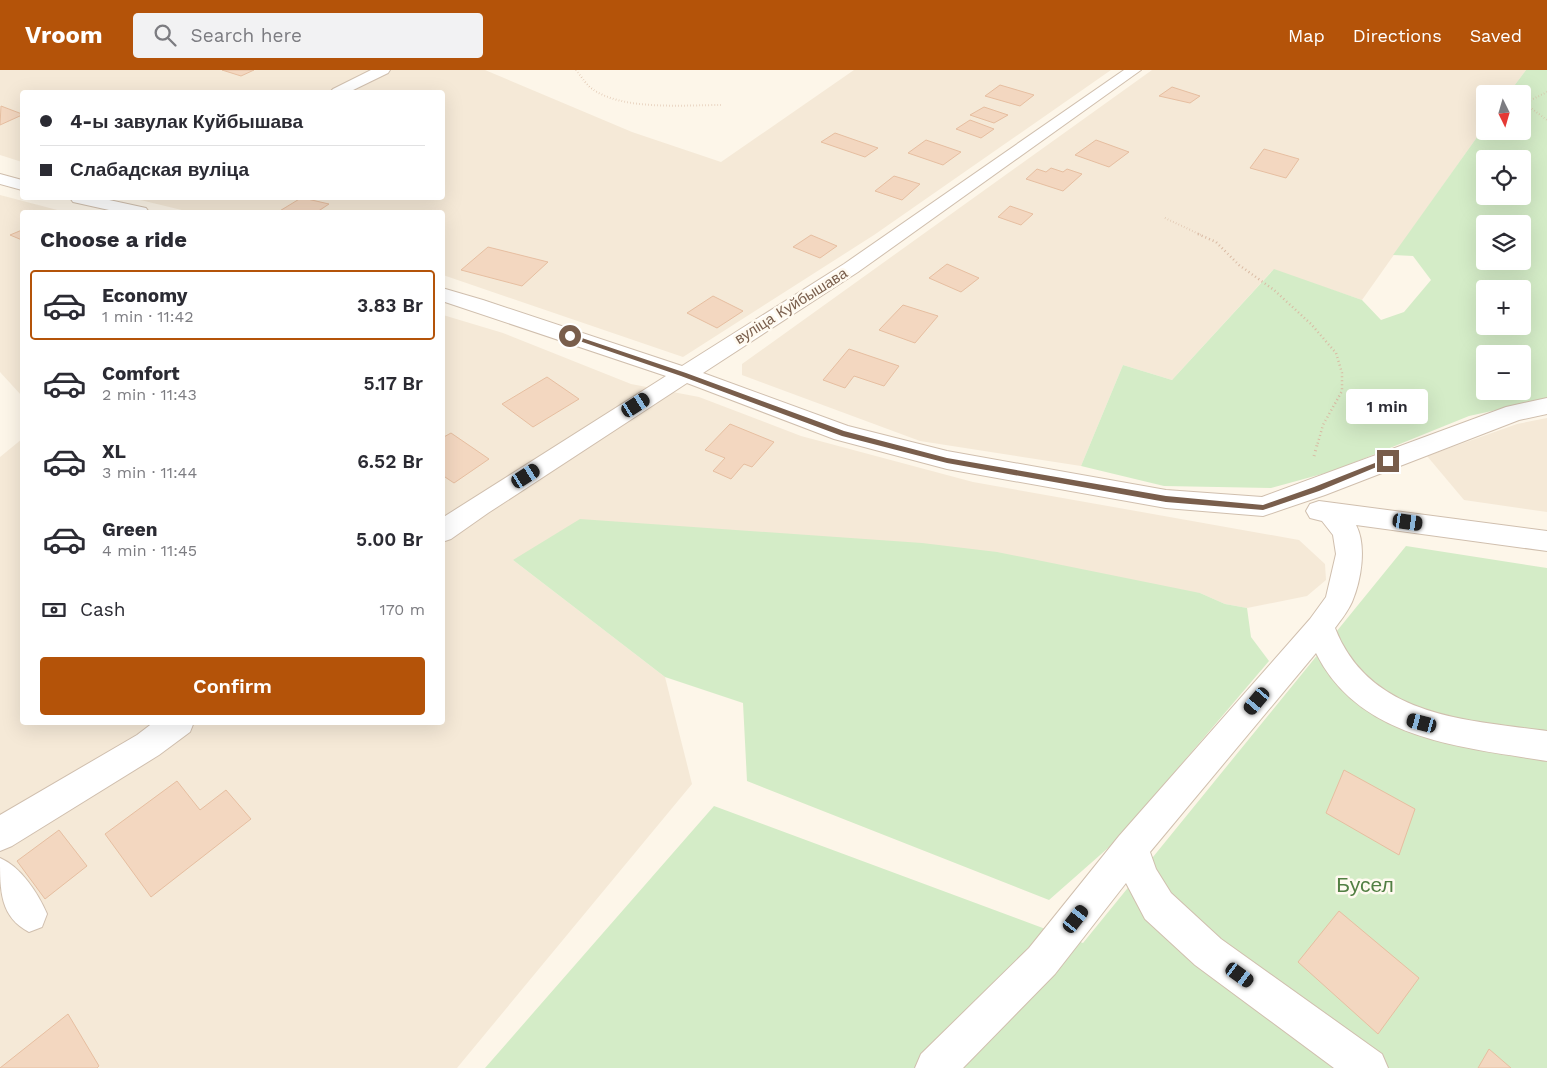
<!DOCTYPE html>
<html lang="en">
<head>
<meta charset="utf-8">
<style>
	:root { --surface:#fff; --page:#f2f2f3; --text:#2b2b33; --muted:#7c7c81; --line:#e1e1e2; --accent:#b45309 }
	body { margin:0; font-family:"Work Sans",sans-serif; background:var(--page); color:var(--text); height:100vh; display:flex; flex-direction:column; font-size:19px; white-space:nowrap }
	* { box-sizing:border-box; margin:0 }
	p { font-size:16px; color:var(--muted) }
	.icon { flex:none; width:28px; height:28px; fill:none; stroke:currentColor; stroke-width:2; stroke-linecap:round; stroke-linejoin:round }
	.map { position:relative; flex:1; overflow:hidden }
	.drawer { position:absolute; left:20px; top:140px; width:425px; height:515px; display:flex; flex-direction:column; background:var(--surface); border-radius:5px; box-shadow:0 5px 20px #0002 }
	.drawer>* { flex:none }
	.banner { position:absolute; left:20px; top:20px; width:425px; height:110px; border-radius:5px; box-shadow:0 5px 20px #0002; display:grid; align-content:center; height:110px; padding:0 20px; background:var(--surface) }
	.needle { width:32px; rotate:175deg }
	.fabs { position:absolute; left:1476px; top:15px; display:grid; gap:10px }
	.fabs a { display:grid; place-items:center; width:55px; height:55px; border-radius:5px; background:var(--surface); box-shadow:0 5px 20px #0002; font-size:25px }
	.end { position:absolute; width:22px; height:22px; margin:-11px; border:6px solid #795e4c; background:#fff; box-shadow:0 0 0 2px #fff }
	.from { border-radius:50% }
	.bubble { position:absolute; height:35px; border-radius:5px; background:var(--surface); box-shadow:0 5px 20px #0002; font-size:16px; font-weight:600; line-height:35px; text-align:center }
	.car { position:absolute; width:15px; height:30px; margin:-15px -8px; border-radius:6px; box-shadow:0 0 4px 1px #0007; background:linear-gradient(#222 24%,#8ab4d8 0 40%,#222 0 76%,#8ab4d8 0 86%,#222 0) }
	.banner b { display:flex; align-items:center; gap:18px; height:48px; font-size:19px }
	.banner b+b { border-top:1px solid var(--line) }
	.banner i { width:12px; height:12px; background:var(--text) }
	ul { padding:0; list-style:none }
	li { display:flex; align-items:center; gap:15px; height:70px; margin:0 10px 8px; padding:0 10px; border:2px solid transparent; border-radius:5px }
	li div { flex:1 }
	li b { display:block; font-size:19px }
	li em { font-style:normal; font-weight:600 }
	li.selected { border-color:var(--accent) }
	li>.icon { width:45px; height:45px; stroke-width:1.5 }
	h2 { padding:0 20px; font-size:22px; line-height:60px }
	.pay { display:flex; align-items:center; gap:12px; height:55px; padding:0 20px; font-size:19px }
	.pay p { margin-inline-start:auto }
	.primary-button { display:flex; gap:10px; margin-top:auto; padding:10px 20px }
	.primary-button a { flex:1; height:58px; border-radius:5px; background:var(--accent); color:#fff; font-size:20px; font-weight:600; line-height:58px; text-align:center }
	header { display:flex; align-items:center; gap:30px; box-sizing:border-box; height:70px; padding:0 25px; background:var(--accent); color:#fff }
	header strong { font-size:24px }
	nav { display:flex; gap:28px; margin-inline-start:auto; font-size:18px }
	.search { width:350px; height:45px; background:var(--page); display:flex; align-items:center; gap:12px; box-sizing:border-box; padding:0 18px; border-radius:5px; color:var(--muted); font-size:19px }
	.map>svg:first-child { display:block }
</style>
</head>
<body>
<header>
<strong>Vroom</strong>
<div class="search"><svg class="icon" aria-label="search" viewBox="0 0 24 24"><circle cx="10" cy="10" r="6"/><path d="M15 15l6 6"/></svg>Search here</div>
<nav><a>Map</a><a>Directions</a><a>Saved</a></nav>
</header>
<div class="map">
<svg width="1547" height="998" viewBox="0 0 1547 998">
	<rect width="100%" height="100%" fill="#fdf6e9"/>
	<g fill="#f5e9d7">
		<path d="M0,0H485L632,62L721,92L854,0H1111L874,165L683,287L443,205L442,142H190L132,128H442V22H22V92L0,85Z"/>
		<path d="M1152,0H1526L1508,24H1485V56L1362,230L1273,200L1172,310L1123,295L1081,396L920,371L742,305V294Z"/>
		<path d="M0,125L65,142H22V326L0,302Z"/>
		<path d="M443,245L503,263L631,314L699,327L801,366L973,412L1299,470L1325,494L1326,510L1307,526L1247,538L1225,534L1200,523L513,490L665,607L692,714L457,998H0V387L22,369V652H442Z"/>
		<path d="M1547,348V442L1464,430L1427,386L1517,354Z"/>
	</g>
	<g fill="#d4ecc7" fill-rule="evenodd">
		<path d="M1526,0H1547V329L1469,346L1333,401L1271,418L1164,416L1081,396L1123,295L1172,310L1274,199L1362,230L1381,250L1404,242L1431,210L1413,186L1393,185L1485,56V61H1522V24H1508ZM1485,89H1522V126H1485ZM1485,154H1522V191H1485ZM1485,219H1522V256H1485ZM1485,284H1522V321H1485Z"/>
		<path d="M580,449L922,473L997,482L1200,523L1225,534L1247,538L1251,567L1269,591L1116,771L1049,830L747,711L743,633L665,607L513,490Z"/>
		<path d="M1406,476L1547,498V998H485L714,736L1083,873Z"/>
	</g>
	<g fill="#f3d7c0" stroke="#e6bea0">
		<path d="M222,0H254L241,6Z"/>
		<path d="M1000,15L1034,25L1020,36L985,26Z"/>
		<path d="M1172,17L1200,26L1190,33L1159,26Z"/>
		<path d="M1,36L22,44V45L0,55Z"/>
		<path d="M984,37L1008,45L994,53L970,45Z"/>
		<path d="M970,50L994,59L981,68L956,59Z"/>
		<path d="M835,63L878,78L865,87L821,72Z"/>
		<path d="M926,70L961,82L943,95L908,83Z"/>
		<path d="M1096,70L1129,82L1109,97L1075,85Z"/>
		<path d="M1264,79L1299,89L1286,108L1250,98Z"/>
		<path d="M1051,98L1063,102L1067,99L1082,104L1063,121L1026,109L1037,99L1046,102Z"/>
		<path d="M894,106L920,114L902,130L875,121Z"/>
		<path d="M301,128H303L329,134L317,142H278Z"/>
		<path d="M1010,136L1033,144L1021,155L998,147Z"/>
		<path d="M22,160V170L10,165Z"/>
		<path d="M811,165L837,176L820,188L793,177Z"/>
		<path d="M488,177L548,192L522,216L461,200Z"/>
		<path d="M947,194L979,208L961,222L929,208Z"/>
		<path d="M713,226L743,241L717,258L687,243Z"/>
		<path d="M903,235L938,246L915,273L879,260Z"/>
		<path d="M849,279L899,296L884,316L854,306L845,318L823,310Z"/>
		<path d="M547,307L579,329L533,357L502,334Z"/>
		<path d="M730,354L774,372L752,397L744,394L731,409L713,401L725,388L705,380Z"/>
		<path d="M451,363L489,389L454,413L442,405V368Z"/>
		<path d="M1344,700L1415,739L1399,785L1326,743Z"/>
		<path d="M177,711L200,740L226,720L251,749L151,827L105,764Z"/>
		<path d="M59,760L87,796L45,829L17,791Z"/>
		<path d="M1339,841L1419,908L1378,964L1298,892Z"/>
		<path d="M68,944L99,996L97,998H0Z"/>
		<path d="M1489,979L1511,998H1478Z"/>
	</g>
	<g fill="none" stroke-linecap="round" stroke-linejoin="round">
		<g stroke="#d0bfae" stroke-width="2">
			<g id="minor">
				<path d="M371,0H390L388,3L349,22H330L333,19Z"/>
				<path d="M1124,0H1141L858,202L703,303L848,356L947,381L1166,420L1262,427L1506,337L1547,328V344L1519,350L1325,425L1263,446L1166,438L947,399L834,369L687,313L488,443L451,469L442,472V448L666,306L442,231V218L483,230L682,296L844,194Z"/>
				<path d="M0,104L22,110V120L0,114Z"/>
				<path d="M70,128H100L146,138L149,142H118L73,132Z"/>
				<path d="M1319,431L1547,461V481L1356,455C1367,476 1361,511 1352,532C1348,541 1341,550 1335,558C1370,647 1466,650 1547,661V691C1462,677 1359,670 1316,583L1150,782L1156,799L1171,823L1221,869L1382,984L1388,998H1334L1195,895L1145,849L1126,813L1055,904L963,998H915L921,984L1029,878L1119,766L1310,549L1326,527L1336,484L1333,465L1322,451L1310,448L1306,441L1310,434Z"/>
				<path d="M154,652H194L190,662L159,685L12,776L0,781V745L137,665Z"/>
				<path d="M0,788C21,797 38,823 47,844L42,857L29,862C0,847 0,821 0,788Z"/>
			</g>
		</g>
		<g stroke="#d9baa3" stroke-width="2" stroke-dasharray="0.5 2.5" stroke-linecap="butt">
			<path d="M576,0C581,6 585,13 591,18C621,41 684,35 721,35"/>
			<path d="M1547,22L1529,31L1528,36L1547,50"/>
			<path d="M1165,148L1201,165"/>
		</g>
		<path stroke="#d9baa3" stroke-width="2.5" stroke-dasharray="1 3" stroke-linecap="butt" d="M1198,164L1216,172L1239,195L1274,220L1311,254L1336,283L1342,303V321L1323,355L1317,376"/>
		<path stroke="#d9baa3" stroke-width="3" stroke-dasharray="1 4" stroke-linecap="butt" d="M1314,386L1317,375"/>
		<use href="#minor" fill="#fff" fill-rule="evenodd"/>
	</g>
	<path fill="#795e4c" d="M570,264L686,303L844,361L947,388L1166,426L1263,435L1314,417L1385,389L1391,391L1319,421L1263,440L1166,432L947,393L842,366L681,306L568,267V264Z"/>
	<g text-anchor="middle" stroke-width="5" stroke-linejoin="round" paint-order="stroke">
		<g font-size="15" fill="#795e4c" stroke="#fffaf0">
			<text transform="translate(791 236) rotate(-32)" y="5">вуліца Куйбышава</text>
		</g>
		<g font-size="21" fill="#527f43" stroke="#fffaf0">
			<text x="1365" y="822">Бусел</text>
		</g>
	</g>
</svg>
<div class="fabs">
<a><svg class="needle" viewBox="-14 -14 28 28"><path d="M0-13l5 13h-10z" fill="#e53935"/><path d="M0 13l5-13h-10z" fill="#7c7c81"/></svg></a>
<a><svg class="icon" aria-label="locate" viewBox="0 0 24 24"><circle cx="12" cy="12" r="6"/><path d="M12 2v4M12 18v4M2 12h4M18 12h4"/></svg></a>
<a><svg class="icon" aria-label="layers" viewBox="0 0 24 24"><path d="M12 4l9 5-9 5-9-5zM3 14l9 5 9-5"/></svg></a>
<a>+</a>
<a>−</a>
</div>
<i class="end from" style="left:570px;top:266px"></i>
<i class="end" style="left:1388px;top:391px"></i>
<div class="bubble" style="left:1346px;top:319px;width:82px">1 min</div>
<i class="car" style="left:636px;top:335px;rotate:57deg"></i>
<i class="car" style="left:526px;top:406px;rotate:57deg"></i>
<i class="car" style="left:1408px;top:452px;rotate:98deg"></i>
<i class="car" style="left:1257px;top:631px;rotate:220deg"></i>
<i class="car" style="left:1422px;top:653px;rotate:285deg"></i>
<i class="car" style="left:1076px;top:849px;rotate:38deg"></i>
<i class="car" style="left:1240px;top:905px;rotate:126deg"></i>
<div class="banner">
<b><i class="from"></i>4-ы завулак Куйбышава</b>
<b><i></i>Слабадская вуліца</b>
</div>
<section class="drawer">
<h2>Choose a ride</h2>
<ul>
<li class="selected"><svg class="icon" aria-label="car" viewBox="0 0 24 24"><path d="M5 17H2v-5l4-1 3-4h7l3 4 3 1v5h-3M9 17h6M6 11h13"/><circle cx="7" cy="17" r="2"/><circle cx="17" cy="17" r="2"/></svg><div><b>Economy</b><p>1 min · 11:42</p></div><em>3.83 Br</em></li>
<li><svg class="icon" aria-label="car" viewBox="0 0 24 24"><path d="M5 17H2v-5l4-1 3-4h7l3 4 3 1v5h-3M9 17h6M6 11h13"/><circle cx="7" cy="17" r="2"/><circle cx="17" cy="17" r="2"/></svg><div><b>Comfort</b><p>2 min · 11:43</p></div><em>5.17 Br</em></li>
<li><svg class="icon" aria-label="car" viewBox="0 0 24 24"><path d="M5 17H2v-5l4-1 3-4h7l3 4 3 1v5h-3M9 17h6M6 11h13"/><circle cx="7" cy="17" r="2"/><circle cx="17" cy="17" r="2"/></svg><div><b>XL</b><p>3 min · 11:44</p></div><em>6.52 Br</em></li>
<li><svg class="icon" aria-label="car" viewBox="0 0 24 24"><path d="M5 17H2v-5l4-1 3-4h7l3 4 3 1v5h-3M9 17h6M6 11h13"/><circle cx="7" cy="17" r="2"/><circle cx="17" cy="17" r="2"/></svg><div><b>Green</b><p>4 min · 11:45</p></div><em>5.00 Br</em></li>
</ul>
<div class="pay"><svg class="icon" aria-label="cash" viewBox="0 0 24 24"><path d="M3 7h18v10H3z"/><circle cx="12" cy="12" r="2"/></svg>Cash<p>170 m</p></div>
<div class="primary-button"><a>Confirm</a></div>
</section>
</div>
</body>
</html>
